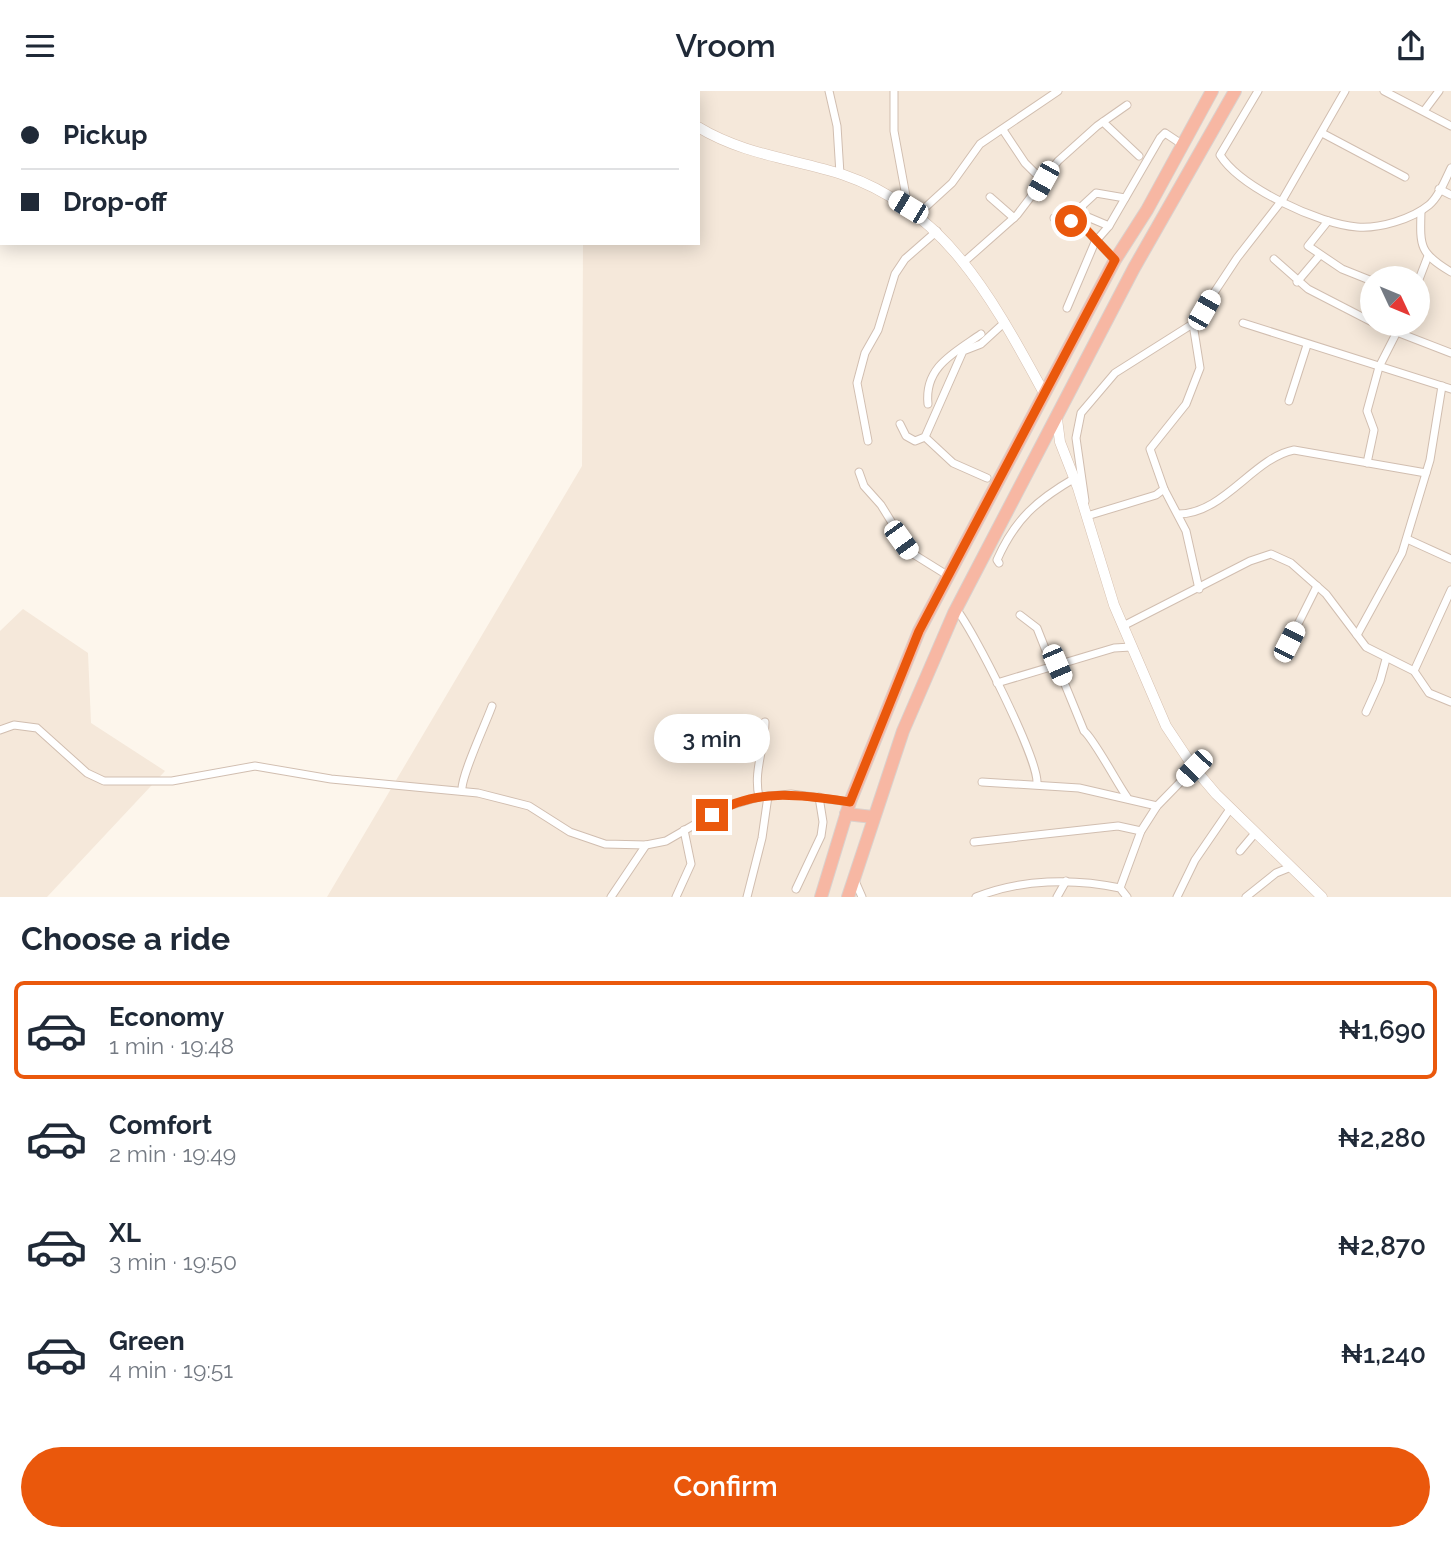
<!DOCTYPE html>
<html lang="en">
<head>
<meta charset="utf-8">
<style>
	:root { --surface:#fff; --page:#f2f2f3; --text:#1f2937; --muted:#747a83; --line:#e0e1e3; --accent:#ea580c }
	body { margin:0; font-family:Raleway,sans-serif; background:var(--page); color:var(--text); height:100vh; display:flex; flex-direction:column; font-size:26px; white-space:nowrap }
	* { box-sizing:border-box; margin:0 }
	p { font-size:23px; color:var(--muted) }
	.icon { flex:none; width:38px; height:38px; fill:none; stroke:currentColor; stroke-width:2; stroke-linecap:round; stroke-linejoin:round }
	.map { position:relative; height:806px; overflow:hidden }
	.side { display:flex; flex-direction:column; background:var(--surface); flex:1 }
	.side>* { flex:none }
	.guide { position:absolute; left:0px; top:0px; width:700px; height:154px; box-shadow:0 4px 18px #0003; display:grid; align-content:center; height:154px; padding:0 21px; background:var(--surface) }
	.needle { width:46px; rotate:134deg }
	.fabs { position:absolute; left:1360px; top:175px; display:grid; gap:14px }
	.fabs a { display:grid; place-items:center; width:70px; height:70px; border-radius:50%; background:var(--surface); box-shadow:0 4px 18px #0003; font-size:35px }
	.end { position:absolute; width:32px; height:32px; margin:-16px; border:9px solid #ea580c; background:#fff; box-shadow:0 0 0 4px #fff }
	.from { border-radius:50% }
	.bubble { position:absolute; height:49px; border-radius:24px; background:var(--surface); box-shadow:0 4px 18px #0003; font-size:23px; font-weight:600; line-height:49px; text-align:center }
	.car { position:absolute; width:21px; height:42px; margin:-21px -10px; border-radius:9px; box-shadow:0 0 5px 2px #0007; background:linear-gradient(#fff 24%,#345 0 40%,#fff 0 76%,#345 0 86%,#fff 0) }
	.guide b { display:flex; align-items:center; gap:24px; height:66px; font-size:26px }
	.guide b+b { border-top:2px solid var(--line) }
	.guide i { width:18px; height:18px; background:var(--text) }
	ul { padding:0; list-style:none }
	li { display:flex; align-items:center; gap:21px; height:98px; margin:0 14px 10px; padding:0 7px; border:4px solid transparent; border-radius:10px }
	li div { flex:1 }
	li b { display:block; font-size:26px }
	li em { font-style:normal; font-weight:600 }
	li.current { border-color:var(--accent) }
	li>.icon { width:63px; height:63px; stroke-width:1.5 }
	h2 { padding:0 21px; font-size:32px; line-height:84px }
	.action { display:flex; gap:14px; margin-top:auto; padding:14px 21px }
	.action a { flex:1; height:80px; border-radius:42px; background:var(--accent); color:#fff; font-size:28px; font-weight:600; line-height:80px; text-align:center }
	header { display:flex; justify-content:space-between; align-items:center; height:91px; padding:0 21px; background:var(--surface); font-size:32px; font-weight:600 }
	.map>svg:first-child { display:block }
</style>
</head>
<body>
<header><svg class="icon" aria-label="menu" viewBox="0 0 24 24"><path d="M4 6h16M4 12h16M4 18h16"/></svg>Vroom<svg class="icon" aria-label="share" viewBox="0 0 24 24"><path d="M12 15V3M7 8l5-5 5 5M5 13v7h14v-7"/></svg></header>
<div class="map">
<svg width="1451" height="806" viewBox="0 0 1451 806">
	<rect width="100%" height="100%" fill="#fdf6ec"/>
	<g fill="#f5e8da" fill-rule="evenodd">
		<path d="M584,0H1451V806H327L582,375L583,152H698V2ZM1372,187H1418V233H1372Z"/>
		<path d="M23,518L88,562L91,632L165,680L47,806H0V540Z"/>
	</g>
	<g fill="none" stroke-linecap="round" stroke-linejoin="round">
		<g stroke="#d1beb0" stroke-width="9">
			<g id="street">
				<path d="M829,0L837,35L840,83"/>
				<path d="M894,0V40L908,116"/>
				<path d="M1258,0L1220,64C1241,97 1319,133 1357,136C1379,138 1412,128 1429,114C1439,106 1445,89 1451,77"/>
				<path d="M1384,0L1451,35"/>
				<path d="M1424,20L1439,0"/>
				<path d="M1103,31L1139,65"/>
				<path d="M1003,39L1025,72L1043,90"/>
				<path d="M1322,42L1405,86"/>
				<path d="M1439,98L1451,104"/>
				<path d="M990,106L1014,127"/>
				<path d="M1421,120C1420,155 1419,162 1451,181"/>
				<path d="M917,124L952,92L980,53L1058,0"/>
				<path d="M1054,127L1079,131L1115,169"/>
				<path d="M1328,130L1308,155L1342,178L1372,190"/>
				<path d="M1109,135L1083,124L1082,115L1096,102L1125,107"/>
				<path d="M1274,168L1308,198L1372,231"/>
				<path d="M964,171L1017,124L1058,70L1097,35L1127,14"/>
				<path d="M1297,191L1319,165"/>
				<path d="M1418,191L1428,165"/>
				<path d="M1067,217L1095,151L1109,135L1160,47L1165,42L1183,54"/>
				<path d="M1243,232L1451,298"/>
				<path d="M1193,233L1200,277L1186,313L1150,358L1164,398L1186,440L1199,498"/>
				<path d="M1376,233L1451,262"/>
				<path d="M1289,310L1307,254"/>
				<path d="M928,313C924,276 954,262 981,243"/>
				<path d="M900,333L906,345L915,350L925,346L963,260L981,253L1005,231"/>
				<path d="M925,346L953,372L987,387"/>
				<path d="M868,350L857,292L865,262L878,239L895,183L905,168L937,140"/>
				<path d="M1367,372L1374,339L1367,320L1379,276L1401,233"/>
				<path d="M859,381L864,395L881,414L910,461L947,484"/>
				<path d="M1085,410L1076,347L1081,322L1115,282L1194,232L1237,167L1283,108L1345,0"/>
				<path d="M1178,423C1224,423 1253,367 1294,359L1426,382"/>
				<path d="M1087,425L1156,404L1164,398"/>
				<path d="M1407,448L1451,468"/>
				<path d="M999,472L997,469C1015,428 1037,409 1075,387"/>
				<path d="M956,518C973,538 1038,667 1037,692"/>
				<path d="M1020,524L1037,537L1052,575"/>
				<path d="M1123,535L1250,470L1271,463L1291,472L1326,503L1366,556L1414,580L1429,602L1451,611"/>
				<path d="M1357,544L1402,462L1430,369L1442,295"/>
				<path d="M1289,551L1317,495"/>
				<path d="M1057,574L1084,640C1094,648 1117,692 1127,706"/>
				<path d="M1414,580L1451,499"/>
				<path d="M997,592L1114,557L1131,556"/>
				<path d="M1366,621L1380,590L1386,568"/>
				<path d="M0,639L14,634L37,637L87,682L104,690H172L255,675L331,688L478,702L529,715L570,741L605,753L646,754L666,750L725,716L759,706L791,703L850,711"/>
				<path d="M982,691L1079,697L1157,715"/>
				<path d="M462,700C460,687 486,632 492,615"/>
				<path d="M759,706C753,680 765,656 765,631"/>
				<path d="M974,751L1118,735L1141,740"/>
				<path d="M1240,760L1256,741"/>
				<path d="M855,790L862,806"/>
				<path d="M1120,797L1141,740L1157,715L1194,677"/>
				<path d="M796,798L821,745L823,731L819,706"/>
				<path d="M611,806L646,754"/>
				<path d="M676,806L691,773L684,739"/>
				<path d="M747,806L762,747L768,705"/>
				<path d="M976,806C1022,788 1073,787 1120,797L1127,806"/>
				<path d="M1057,806L1066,790"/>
				<path d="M1177,806L1195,769L1230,718"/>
				<path d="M1246,806L1276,782L1291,776"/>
			</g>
		</g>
		<g stroke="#d6c0b0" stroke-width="11">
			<g id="secondary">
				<path d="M659,0L661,2"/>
				<path d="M698,36C744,64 795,68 844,84C947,119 995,213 1044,302"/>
				<path d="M1057,328L1060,351L1078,397L1114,514L1166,635L1194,677L1216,703L1322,806"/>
			</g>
		</g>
		<g stroke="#dad1cd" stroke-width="14">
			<g id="highway">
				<path d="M846,723L873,726"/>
				<path d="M821,806L850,711L919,540L1115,169L1147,119L1212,0"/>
				<path d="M848,806L903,640L954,522L1134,177L1235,0"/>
			</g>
		</g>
		<use href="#street" stroke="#fff" stroke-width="7"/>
		<use href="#secondary" stroke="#fff" stroke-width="10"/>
		<use href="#highway" stroke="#f7b7a3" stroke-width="12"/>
	</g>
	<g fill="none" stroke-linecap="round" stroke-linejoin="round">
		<path stroke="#ea580c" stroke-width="9" d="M712,724C754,696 803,704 850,711L919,540L1115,169L1079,131L1071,130"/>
	</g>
</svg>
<div class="fabs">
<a><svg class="needle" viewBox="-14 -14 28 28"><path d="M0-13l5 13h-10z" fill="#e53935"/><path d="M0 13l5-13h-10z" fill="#747a83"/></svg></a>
</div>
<i class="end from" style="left:1071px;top:130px"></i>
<i class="end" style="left:712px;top:724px"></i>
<div class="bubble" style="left:654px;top:623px;width:116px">3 min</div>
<i class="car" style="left:1043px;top:90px;rotate:209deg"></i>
<i class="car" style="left:908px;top:116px;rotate:301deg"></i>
<i class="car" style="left:1204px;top:219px;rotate:30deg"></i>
<i class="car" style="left:901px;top:449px;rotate:144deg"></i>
<i class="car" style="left:1289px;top:551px;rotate:27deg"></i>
<i class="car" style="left:1057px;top:574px;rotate:157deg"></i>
<i class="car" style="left:1194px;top:677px;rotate:224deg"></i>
<div class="guide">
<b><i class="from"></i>Pickup</b>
<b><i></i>Drop-off</b>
</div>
</div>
<section class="side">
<h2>Choose a ride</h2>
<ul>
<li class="current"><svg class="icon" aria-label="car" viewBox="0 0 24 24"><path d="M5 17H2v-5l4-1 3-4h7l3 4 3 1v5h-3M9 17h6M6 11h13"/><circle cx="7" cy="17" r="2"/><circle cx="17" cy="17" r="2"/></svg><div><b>Economy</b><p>1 min · 19:48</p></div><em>₦1,690</em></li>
<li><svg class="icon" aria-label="car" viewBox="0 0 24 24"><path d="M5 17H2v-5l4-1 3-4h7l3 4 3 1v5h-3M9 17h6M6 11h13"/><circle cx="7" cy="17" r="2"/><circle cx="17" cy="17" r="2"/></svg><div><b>Comfort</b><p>2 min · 19:49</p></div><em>₦2,280</em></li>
<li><svg class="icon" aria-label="car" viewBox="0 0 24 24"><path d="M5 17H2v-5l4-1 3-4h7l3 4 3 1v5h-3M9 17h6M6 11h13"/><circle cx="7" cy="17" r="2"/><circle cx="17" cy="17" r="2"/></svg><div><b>XL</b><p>3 min · 19:50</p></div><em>₦2,870</em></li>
<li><svg class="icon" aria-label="car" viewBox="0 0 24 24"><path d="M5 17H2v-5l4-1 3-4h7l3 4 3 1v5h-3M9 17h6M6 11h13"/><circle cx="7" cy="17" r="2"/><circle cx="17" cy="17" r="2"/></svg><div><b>Green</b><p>4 min · 19:51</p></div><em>₦1,240</em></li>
</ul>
<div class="action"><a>Confirm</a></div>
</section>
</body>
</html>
